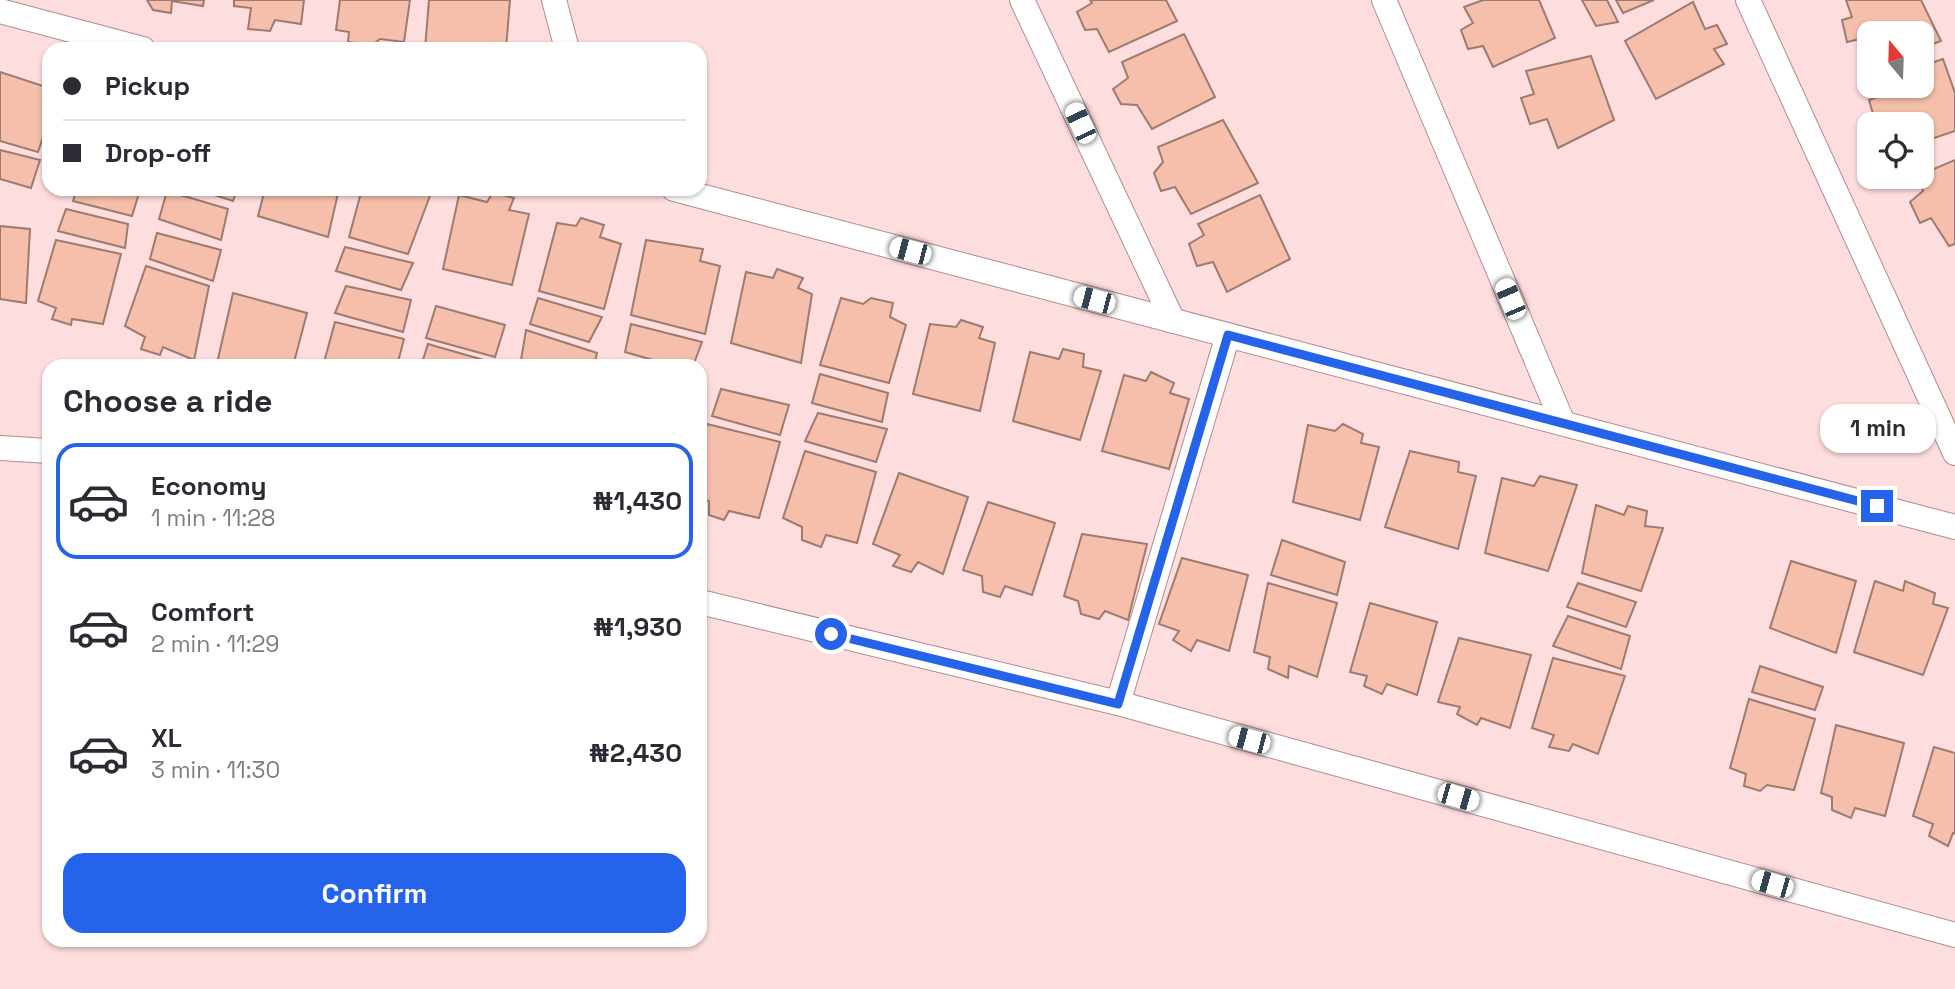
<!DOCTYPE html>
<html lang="en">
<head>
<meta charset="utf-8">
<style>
	:root { --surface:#fff; --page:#f7f7f7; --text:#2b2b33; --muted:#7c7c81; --line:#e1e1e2; --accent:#2563eb }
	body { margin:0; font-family:"Space Grotesk",sans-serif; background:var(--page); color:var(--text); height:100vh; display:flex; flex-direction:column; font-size:26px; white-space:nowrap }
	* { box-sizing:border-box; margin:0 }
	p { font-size:23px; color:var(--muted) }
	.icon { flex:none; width:38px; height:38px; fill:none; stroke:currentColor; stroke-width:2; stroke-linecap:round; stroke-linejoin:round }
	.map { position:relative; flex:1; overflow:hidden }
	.drawer { position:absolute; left:42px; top:359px; width:665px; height:588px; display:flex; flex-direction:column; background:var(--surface); border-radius:21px; box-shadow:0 2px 5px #0004 }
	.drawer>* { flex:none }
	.hud { position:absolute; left:42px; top:42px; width:665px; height:154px; border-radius:21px; box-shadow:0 2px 5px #0004; display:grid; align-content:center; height:154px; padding:0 21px; background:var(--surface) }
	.needle { width:46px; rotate:341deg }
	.buttons { position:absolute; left:1857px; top:21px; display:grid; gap:14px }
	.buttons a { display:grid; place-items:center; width:77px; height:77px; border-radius:14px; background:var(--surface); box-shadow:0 2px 5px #0004; font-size:35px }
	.end { position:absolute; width:32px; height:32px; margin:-16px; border:9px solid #2563eb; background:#fff; box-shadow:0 0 0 4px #fff }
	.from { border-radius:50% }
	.bubble { position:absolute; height:49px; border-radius:21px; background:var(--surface); box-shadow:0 2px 5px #0004; font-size:23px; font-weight:600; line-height:49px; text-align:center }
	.car { position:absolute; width:21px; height:42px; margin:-21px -10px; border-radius:9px; box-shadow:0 0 5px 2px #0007; background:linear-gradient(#fff 24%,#345 0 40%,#fff 0 76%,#345 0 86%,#fff 0) }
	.hud b { display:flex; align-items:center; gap:24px; height:66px; font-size:26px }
	.hud b+b { border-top:2px solid var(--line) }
	.hud i { width:18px; height:18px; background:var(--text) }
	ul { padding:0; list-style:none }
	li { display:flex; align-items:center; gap:21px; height:116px; margin:0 14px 10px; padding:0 7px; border:4px solid transparent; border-radius:21px }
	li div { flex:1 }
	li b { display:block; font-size:26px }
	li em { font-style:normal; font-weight:600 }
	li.on { border-color:var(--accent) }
	li>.icon { width:63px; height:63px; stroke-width:1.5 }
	h2 { padding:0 21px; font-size:32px; line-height:84px }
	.button { display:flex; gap:14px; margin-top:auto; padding:14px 21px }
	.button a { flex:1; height:80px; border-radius:21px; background:var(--accent); color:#fff; font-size:28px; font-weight:600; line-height:80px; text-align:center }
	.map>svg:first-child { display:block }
</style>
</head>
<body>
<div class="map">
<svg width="1955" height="989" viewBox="0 0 1955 989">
	<rect width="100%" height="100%" fill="#feddde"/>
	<g fill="#f6bfac" stroke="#9d7b6f" stroke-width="2">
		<path d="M147,0H204L203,6L172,1L171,13L153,10Z"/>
		<path d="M234,0H304L301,24L275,20L270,31L248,29L251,8L234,6Z"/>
		<path d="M340,0H410L404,42L380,39L372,45L348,42L349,32L336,30Z"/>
		<path d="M429,0H510L506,49H425Z"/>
		<path d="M1090,0H1166L1177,21L1109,52L1097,29L1085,30L1077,12L1092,3Z"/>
		<path d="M1483,0H1539L1555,38L1493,67L1483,46L1468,49L1461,30L1473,23L1464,7Z"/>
		<path d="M1582,0H1607L1618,22L1596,26Z"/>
		<path d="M1616,0H1654L1623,13Z"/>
		<path d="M1846,0H1921L1941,41L1922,48V33H1869V55L1860,39L1847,42L1842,20L1852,17Z"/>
		<path d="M1693,2L1705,29L1717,25L1727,44L1714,49L1724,64L1656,99L1625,41Z"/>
		<path d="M1184,34L1215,97L1152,129L1137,105L1121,104L1113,89L1128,78L1122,62Z"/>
		<path d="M1591,56L1614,120L1558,148L1547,119L1530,124L1521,98L1534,94L1526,71Z"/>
		<path d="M1943,59L1955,93V131L1922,142V124H1890L1889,122L1875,121L1869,100L1883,95L1879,86H1922V66Z"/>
		<path d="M0,72L49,88V119L38,152L0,141Z"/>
		<path d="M1223,120L1258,183L1191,214L1175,187L1161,191L1154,173L1163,162L1158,147Z"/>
		<path d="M0,150L40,160L31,188L0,179Z"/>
		<path d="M1955,160V244L1949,246L1931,218L1920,223L1910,202L1923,191L1919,177H1922V174Z"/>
		<path d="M77,189H129L139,193L132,216L73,201Z"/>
		<path d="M196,189H237L233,201Z"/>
		<path d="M265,189H339L328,237L258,216Z"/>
		<path d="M362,189H418L431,193L408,254L349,237Z"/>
		<path d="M167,191L228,209L221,240L159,219Z"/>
		<path d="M493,192L514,198L509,210L529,214L512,285L443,269L459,195L487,202Z"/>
		<path d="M1260,195L1290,259L1227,292L1213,262L1197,266L1189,244L1204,235L1198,224Z"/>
		<path d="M66,209L128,224L125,248L58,231Z"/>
		<path d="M581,218L604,225L600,237L621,244L604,309L539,291L557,223L576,226Z"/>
		<path d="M0,226L30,229L26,303L0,299Z"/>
		<path d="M157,233L221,250L213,281L150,259Z"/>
		<path d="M56,240L121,254L103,324L72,319L71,325L52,319L56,308L38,301Z"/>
		<path d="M646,240L703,249L700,261L720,266L705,334L631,315Z"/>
		<path d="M345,247L413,263L401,290L336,271Z"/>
		<path d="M146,266L209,286L194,360L163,347L160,355L141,349L145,337L125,326Z"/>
		<path d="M777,269L803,278L798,288L812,294L801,363L731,343L746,272L773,278Z"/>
		<path d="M346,286L411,300L403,332L335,313Z"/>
		<path d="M233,293L307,313L293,366H234L218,359Z"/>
		<path d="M538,298L602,317L589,342L530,324Z"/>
		<path d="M841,298L863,304L871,298L893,303L890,317L906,325L889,383L820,365Z"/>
		<path d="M436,306L505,325L495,357L426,338Z"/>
		<path d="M961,320L983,327L979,338L995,343L980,411L913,394L930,324L956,327Z"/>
		<path d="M335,322L404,339L397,366H323Z"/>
		<path d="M631,324L702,342L693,366H674L625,352Z"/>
		<path d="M526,330L597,353L594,366H520Z"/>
		<path d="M428,344L494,363L493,366H421Z"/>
		<path d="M1063,349L1084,354L1083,367L1101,371L1080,440L1013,421L1030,352L1059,359Z"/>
		<path d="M1151,372L1174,383L1170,393L1189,399L1169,469L1102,451L1124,375L1146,381Z"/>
		<path d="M820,374L888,393L882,422L812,403Z"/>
		<path d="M721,389L789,405L780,435L712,416Z"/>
		<path d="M818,413L887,429L876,462L805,441Z"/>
		<path d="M707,424L780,442L759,518L729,511L724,520L709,515V501L700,499V447Z"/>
		<path d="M1343,424L1363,434L1361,443L1379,447L1360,520L1293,502L1308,425L1335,431Z"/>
		<path d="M805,451L876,472L857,543L826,535L821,547L802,540V527L783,518Z"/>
		<path d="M1410,451L1459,462L1458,472L1476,476L1458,549L1385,527Z"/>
		<path d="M899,473L968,497L943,574L918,562L911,572L893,566L900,555L873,544Z"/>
		<path d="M1540,476L1577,485L1548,571L1485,553L1502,478L1534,486Z"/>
		<path d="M988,502L1055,523L1032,595L1005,586L1000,597L983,592L982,576L963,570Z"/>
		<path d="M1596,505L1624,515L1628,506L1647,511L1645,526L1663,528L1641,591L1582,573Z"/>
		<path d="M1082,534L1147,544L1128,620L1105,611L1099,619L1081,614L1078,601L1064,596Z"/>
		<path d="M1282,540L1345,562L1337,595L1271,575Z"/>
		<path d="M1182,558L1248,575L1229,651L1197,640L1191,651L1173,640L1179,631L1159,624Z"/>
		<path d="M1791,561L1856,581L1836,653L1770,628Z"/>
		<path d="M1875,581L1903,591L1905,581L1935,593L1933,604L1948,608L1923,675L1854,652Z"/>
		<path d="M1268,583L1337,603L1317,677L1289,666L1288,678L1268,669L1270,657L1254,652Z"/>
		<path d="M1578,583L1636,602L1626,627L1567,607Z"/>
		<path d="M1370,603L1437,622L1417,695L1387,684L1382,694L1364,686L1367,676L1350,672Z"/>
		<path d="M1568,616L1630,636L1621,669L1553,646Z"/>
		<path d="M1459,638L1531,655L1510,728L1481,718L1477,725L1457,714L1460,707L1438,702Z"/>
		<path d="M1553,658L1625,676L1598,754L1573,744L1569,751L1549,747L1554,735L1532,728Z"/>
		<path d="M1760,666L1823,687L1815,710L1752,692Z"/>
		<path d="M1749,699L1815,719L1794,790L1767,785L1760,791L1744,786L1746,774L1730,768Z"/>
		<path d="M1836,725L1904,743L1885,816L1855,808L1851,818L1832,810V797L1821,793Z"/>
		<path d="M1934,747L1955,753V834L1953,833L1948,846L1929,836L1933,824L1913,816Z"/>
	</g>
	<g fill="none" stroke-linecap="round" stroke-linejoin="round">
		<g stroke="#b18c8d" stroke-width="26">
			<g id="minor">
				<path d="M554,0L567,49"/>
				<path d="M1022,0L1173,321"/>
				<path d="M1384,0L1563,423"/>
				<path d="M1748,0L1955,453"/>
				<path d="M0,11L143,49"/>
				<path d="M674,189L1955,527"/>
				<path d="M0,448L49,451"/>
				<path d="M700,602L1118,703L1955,935"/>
				<path d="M1118,703L1228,335"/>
			</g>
		</g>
		<use href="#minor" stroke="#fff" stroke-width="24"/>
	</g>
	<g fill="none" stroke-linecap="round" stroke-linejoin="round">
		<path stroke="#2563eb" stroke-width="9" d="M831,634L1118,704L1228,335L1877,506"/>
	</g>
</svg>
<div class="buttons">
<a><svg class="needle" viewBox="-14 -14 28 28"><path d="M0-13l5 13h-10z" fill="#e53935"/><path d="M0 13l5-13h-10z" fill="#7c7c81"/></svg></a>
<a><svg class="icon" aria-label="locate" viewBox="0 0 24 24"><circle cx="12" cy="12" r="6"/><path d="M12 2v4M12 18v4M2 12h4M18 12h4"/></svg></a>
</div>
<i class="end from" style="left:831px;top:634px"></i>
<i class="end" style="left:1877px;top:506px"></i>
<div class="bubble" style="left:1820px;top:404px;width:116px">1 min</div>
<i class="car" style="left:1080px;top:123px;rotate:335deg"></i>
<i class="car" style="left:910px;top:251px;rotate:285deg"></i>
<i class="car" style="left:1510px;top:299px;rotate:337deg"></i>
<i class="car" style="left:1094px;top:300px;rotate:285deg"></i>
<i class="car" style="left:1249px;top:740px;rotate:285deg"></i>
<i class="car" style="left:1458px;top:797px;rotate:106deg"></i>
<i class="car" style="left:1772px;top:884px;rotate:286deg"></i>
<div class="hud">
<b><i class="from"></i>Pickup</b>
<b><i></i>Drop-off</b>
</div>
<section class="drawer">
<h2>Choose a ride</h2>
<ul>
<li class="on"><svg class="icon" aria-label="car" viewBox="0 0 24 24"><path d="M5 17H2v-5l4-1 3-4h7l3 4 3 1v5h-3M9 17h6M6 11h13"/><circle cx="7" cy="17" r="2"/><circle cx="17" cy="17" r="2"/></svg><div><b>Economy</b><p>1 min · 11:28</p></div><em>₦1,430</em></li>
<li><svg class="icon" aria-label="car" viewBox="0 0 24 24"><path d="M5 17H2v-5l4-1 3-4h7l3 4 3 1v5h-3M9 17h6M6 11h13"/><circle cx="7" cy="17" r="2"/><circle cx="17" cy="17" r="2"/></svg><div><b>Comfort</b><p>2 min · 11:29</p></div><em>₦1,930</em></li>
<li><svg class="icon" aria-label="car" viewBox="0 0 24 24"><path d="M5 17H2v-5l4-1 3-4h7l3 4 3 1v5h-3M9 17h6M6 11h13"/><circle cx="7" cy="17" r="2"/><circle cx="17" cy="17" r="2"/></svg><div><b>XL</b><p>3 min · 11:30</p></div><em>₦2,430</em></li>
</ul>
<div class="button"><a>Confirm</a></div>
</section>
</div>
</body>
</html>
